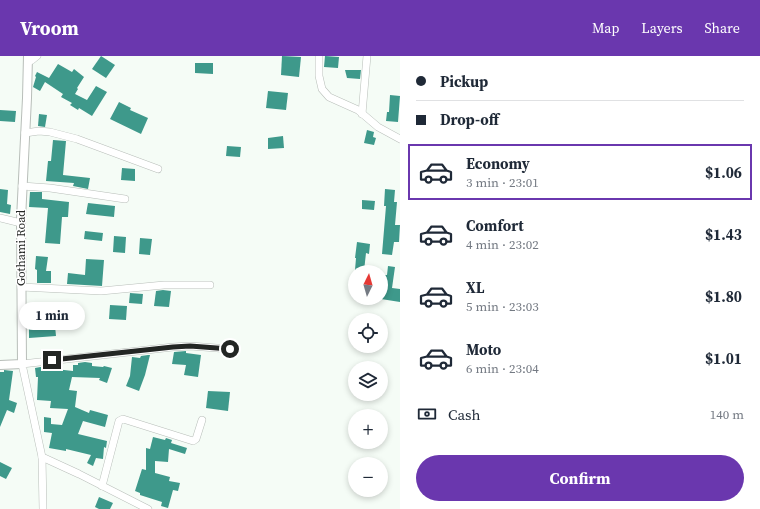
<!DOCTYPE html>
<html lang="en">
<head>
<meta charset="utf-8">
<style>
	:root { --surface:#fff; --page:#f6f6f7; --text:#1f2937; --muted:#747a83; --line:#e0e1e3; --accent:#6a37ae }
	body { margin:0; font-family:"Source Serif 4",serif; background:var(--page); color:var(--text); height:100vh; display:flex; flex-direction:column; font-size:15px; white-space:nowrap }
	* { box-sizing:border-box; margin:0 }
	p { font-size:13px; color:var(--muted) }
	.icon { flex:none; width:22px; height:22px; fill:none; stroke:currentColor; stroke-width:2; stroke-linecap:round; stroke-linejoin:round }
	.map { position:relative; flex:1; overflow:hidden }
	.drawer { display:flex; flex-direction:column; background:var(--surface); width:360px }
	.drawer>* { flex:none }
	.banner { display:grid; align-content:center; height:88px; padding:0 16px; background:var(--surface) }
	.needle { width:26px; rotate:5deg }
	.buttons { position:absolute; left:348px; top:209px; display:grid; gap:8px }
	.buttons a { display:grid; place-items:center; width:40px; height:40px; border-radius:50%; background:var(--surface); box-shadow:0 2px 6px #0003; font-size:20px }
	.end { position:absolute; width:18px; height:18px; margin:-9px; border:5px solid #232624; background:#fff; box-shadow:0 0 0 2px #fff }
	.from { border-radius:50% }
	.bubble { position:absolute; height:28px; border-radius:14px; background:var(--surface); box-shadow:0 2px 6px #0003; font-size:13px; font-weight:700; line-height:28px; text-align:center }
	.banner b { display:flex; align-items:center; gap:14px; height:38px; font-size:15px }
	.banner b+b { border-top:1px solid var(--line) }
	.banner i { width:10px; height:10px; background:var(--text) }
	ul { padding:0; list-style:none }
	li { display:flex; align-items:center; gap:12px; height:56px; margin:0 8px 6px; padding:0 8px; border:2px solid transparent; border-radius:0px }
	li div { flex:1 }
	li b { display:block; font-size:15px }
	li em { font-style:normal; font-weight:700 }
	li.on { border-color:var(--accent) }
	li>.icon { width:36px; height:36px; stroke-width:1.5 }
	.pay { display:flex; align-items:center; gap:10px; height:44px; padding:0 16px; font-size:15px }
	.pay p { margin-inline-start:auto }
	.action { display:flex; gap:8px; margin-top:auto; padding:8px 16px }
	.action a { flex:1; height:46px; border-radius:24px; background:var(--accent); color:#fff; font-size:16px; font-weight:700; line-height:46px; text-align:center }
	header { display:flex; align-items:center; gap:24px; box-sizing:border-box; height:56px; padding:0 20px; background:var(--accent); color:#fff }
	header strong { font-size:19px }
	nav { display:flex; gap:22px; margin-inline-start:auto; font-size:14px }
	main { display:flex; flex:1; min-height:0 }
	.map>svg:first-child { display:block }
</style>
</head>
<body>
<header>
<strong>Vroom</strong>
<nav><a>Map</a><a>Layers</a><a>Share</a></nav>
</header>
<main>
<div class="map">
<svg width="400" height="453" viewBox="0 0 400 453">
	<rect width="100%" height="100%" fill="#f5fcf6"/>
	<g fill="#3e998b">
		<path d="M101,0L115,9L106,22L92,13Z"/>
		<path d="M282,0L301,1L299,21L281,19Z"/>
		<path d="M325,0L339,1L338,12L324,11Z"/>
		<path d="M195,7H213V18L195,17Z"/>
		<path d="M58,8L72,16L74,13L84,21L77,32L78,33L75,38L87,44L96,30L107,36L92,60L79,52L78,54L70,49L72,47L61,41L63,38L45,26L40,35L33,31L36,21L35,20L37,16L49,22Z"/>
		<path d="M345,14H361L360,23L347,22Z"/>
		<path d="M268,35L288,37L286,54L266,52Z"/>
		<path d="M390,39L400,40L398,66L386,65L387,56H389Z"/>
		<path d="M119,46L131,52L130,54L148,62L141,78L110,63Z"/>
		<path d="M0,54L16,55L15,66L0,65Z"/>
		<path d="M39,58L47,59L45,71L38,70Z"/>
		<path d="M367,74L374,76L373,81L376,82L374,89L364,87Z"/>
		<path d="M283,80L284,92L268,93V82Z"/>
		<path d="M53,84L66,85L63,119L90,122L88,133L73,130L74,127L46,125L48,105H51Z"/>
		<path d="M227,90L241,91L240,101L226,100Z"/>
		<path d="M122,112L135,113V125L121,124Z"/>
		<path d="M0,133L8,134L7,148L11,149L10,158L0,156Z"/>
		<path d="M385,133L395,134L394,146H397L395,169H400L399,186H394L392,199L382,198L386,150H384Z"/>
		<path d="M30,136H42V143L69,146L68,161H62L60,188L45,187L48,152L29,151Z"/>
		<path d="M362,144L375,145L374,154L362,153Z"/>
		<path d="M88,147L115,150L114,161L86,158Z"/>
		<path d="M85,175L103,177L102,185L84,183Z"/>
		<path d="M114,180L126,181L125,197L113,196Z"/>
		<path d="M140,182L152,183L150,199L139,198Z"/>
		<path d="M357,186L370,188L369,198L366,197L364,215L355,214L356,202H355Z"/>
		<path d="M36,200L48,201L46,215H51V227H37V214L35,213Z"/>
		<path d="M86,203L104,204L102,230L67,228L68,217L85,219Z"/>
		<path d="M388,210L395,211L392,232L400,233V246L381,243V230H383L384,219H387Z"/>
		<path d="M163,234L171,235L169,251L154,250L156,235Z"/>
		<path d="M130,237L143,238L142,248L129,247Z"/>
		<path d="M110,249L127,250L126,264L109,263Z"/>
		<path d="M58,256L67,257L66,272L58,271Z"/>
		<path d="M55,270L56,280L29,282V271Z"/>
		<path d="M186,295V297L201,299L198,321L184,319L186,309L172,308L174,296Z"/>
		<path d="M148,299H150L145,319L139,335L126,330L130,320L132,301L140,302L141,300Z"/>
		<path d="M85,306L92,307V310L103,311L104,310L112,312L107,327L99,324L100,322L72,321L69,334L77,335L75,351L89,357L90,354L108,359L105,371L83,365L78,378L107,385L106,392L104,391L103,403L96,402L93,410L87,407L91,399L66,393V395L49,392L52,377L44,376V361L51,362V368L62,369L68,353L50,352L51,345L37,344L38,321H36L35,312L46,310V312L73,315V309H78V307Z"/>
		<path d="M4,314L13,315L9,344L17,347L14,357L7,354L0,371V316H4Z"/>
		<path d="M208,335L230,336L228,355L206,352Z"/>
		<path d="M153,381L165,384L166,382L172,384L171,387L187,392L185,398L169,393L168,406L155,405V417L170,421L169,425L180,427L178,435L173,434L168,452L161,450L162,446L140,439V437L135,435L142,413L146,414V392L150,393Z"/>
		<path d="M0,406L12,412L6,423L0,420Z"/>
		<path d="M99,441L113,447L110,453H99L95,451Z"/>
	</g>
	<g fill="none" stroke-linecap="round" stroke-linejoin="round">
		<g stroke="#b8beb9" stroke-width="8">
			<g id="minor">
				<path d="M319,0V20L322,33L329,41L358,54L378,71L400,83"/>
				<path d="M28,6L32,4L37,0"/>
				<path d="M362,58L367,0"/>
				<path d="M25,77L39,75L50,76L77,83L158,113"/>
				<path d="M22,130L50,132L125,143"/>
				<path d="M0,162L21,167"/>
				<path d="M21,231L101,235L164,229H210"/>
				<path d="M42,401L79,418L148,453"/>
				<path d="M102,430L119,365L123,363L193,385L196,383L202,364"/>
				<path d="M43,453L42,401L22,308L173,291L190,290L230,293"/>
			</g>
		</g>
		<g stroke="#b8beb9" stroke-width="10">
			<path id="tertiary" d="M0,309L22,308L21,163L27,42L28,0"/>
		</g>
		<use href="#minor" stroke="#fff" stroke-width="7"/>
		<use href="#tertiary" stroke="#fff" stroke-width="8"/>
	</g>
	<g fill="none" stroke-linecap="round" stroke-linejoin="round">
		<path stroke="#232624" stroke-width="5" d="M52,304L173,291L190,290L230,293"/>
	</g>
	<g text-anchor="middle" stroke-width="3" stroke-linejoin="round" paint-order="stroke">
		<g font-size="12" fill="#232624" stroke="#fff">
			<text transform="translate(21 192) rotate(-90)" y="4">Gothami Road</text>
		</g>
	</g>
</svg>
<div class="buttons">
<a><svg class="needle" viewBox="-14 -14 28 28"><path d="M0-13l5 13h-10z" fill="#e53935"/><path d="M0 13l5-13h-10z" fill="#747a83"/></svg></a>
<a><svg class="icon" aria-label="locate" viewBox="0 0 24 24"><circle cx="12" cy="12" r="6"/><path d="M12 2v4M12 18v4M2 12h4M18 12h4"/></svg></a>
<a><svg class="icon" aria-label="layers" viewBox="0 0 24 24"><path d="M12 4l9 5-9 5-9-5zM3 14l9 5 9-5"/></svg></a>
<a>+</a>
<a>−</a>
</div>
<i class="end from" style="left:230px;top:293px"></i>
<i class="end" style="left:52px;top:304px"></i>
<div class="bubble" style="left:19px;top:246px;width:66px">1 min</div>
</div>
<section class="drawer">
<div class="banner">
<b><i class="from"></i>Pickup</b>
<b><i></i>Drop-off</b>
</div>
<ul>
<li class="on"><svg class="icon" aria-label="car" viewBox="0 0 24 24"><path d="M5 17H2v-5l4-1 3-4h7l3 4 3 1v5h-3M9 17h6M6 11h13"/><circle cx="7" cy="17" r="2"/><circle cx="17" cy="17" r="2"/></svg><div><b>Economy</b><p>3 min · 23:01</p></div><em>$1.06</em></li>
<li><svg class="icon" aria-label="car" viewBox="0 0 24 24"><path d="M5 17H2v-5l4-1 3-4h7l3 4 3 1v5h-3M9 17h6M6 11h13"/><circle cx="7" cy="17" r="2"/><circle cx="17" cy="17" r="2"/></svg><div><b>Comfort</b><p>4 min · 23:02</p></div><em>$1.43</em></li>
<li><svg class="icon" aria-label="car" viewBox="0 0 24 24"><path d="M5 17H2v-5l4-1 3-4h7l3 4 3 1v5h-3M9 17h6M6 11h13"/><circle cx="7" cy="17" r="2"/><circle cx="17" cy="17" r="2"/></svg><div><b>XL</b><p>5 min · 23:03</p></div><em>$1.80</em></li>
<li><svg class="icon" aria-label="car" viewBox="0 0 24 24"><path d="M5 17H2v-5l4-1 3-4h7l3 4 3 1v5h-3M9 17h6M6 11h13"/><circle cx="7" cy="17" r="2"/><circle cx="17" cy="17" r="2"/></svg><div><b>Moto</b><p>6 min · 23:04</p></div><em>$1.01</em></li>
</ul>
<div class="pay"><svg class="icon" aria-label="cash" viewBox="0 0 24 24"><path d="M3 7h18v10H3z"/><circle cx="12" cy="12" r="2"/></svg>Cash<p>140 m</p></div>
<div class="action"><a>Confirm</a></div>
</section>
</main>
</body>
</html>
